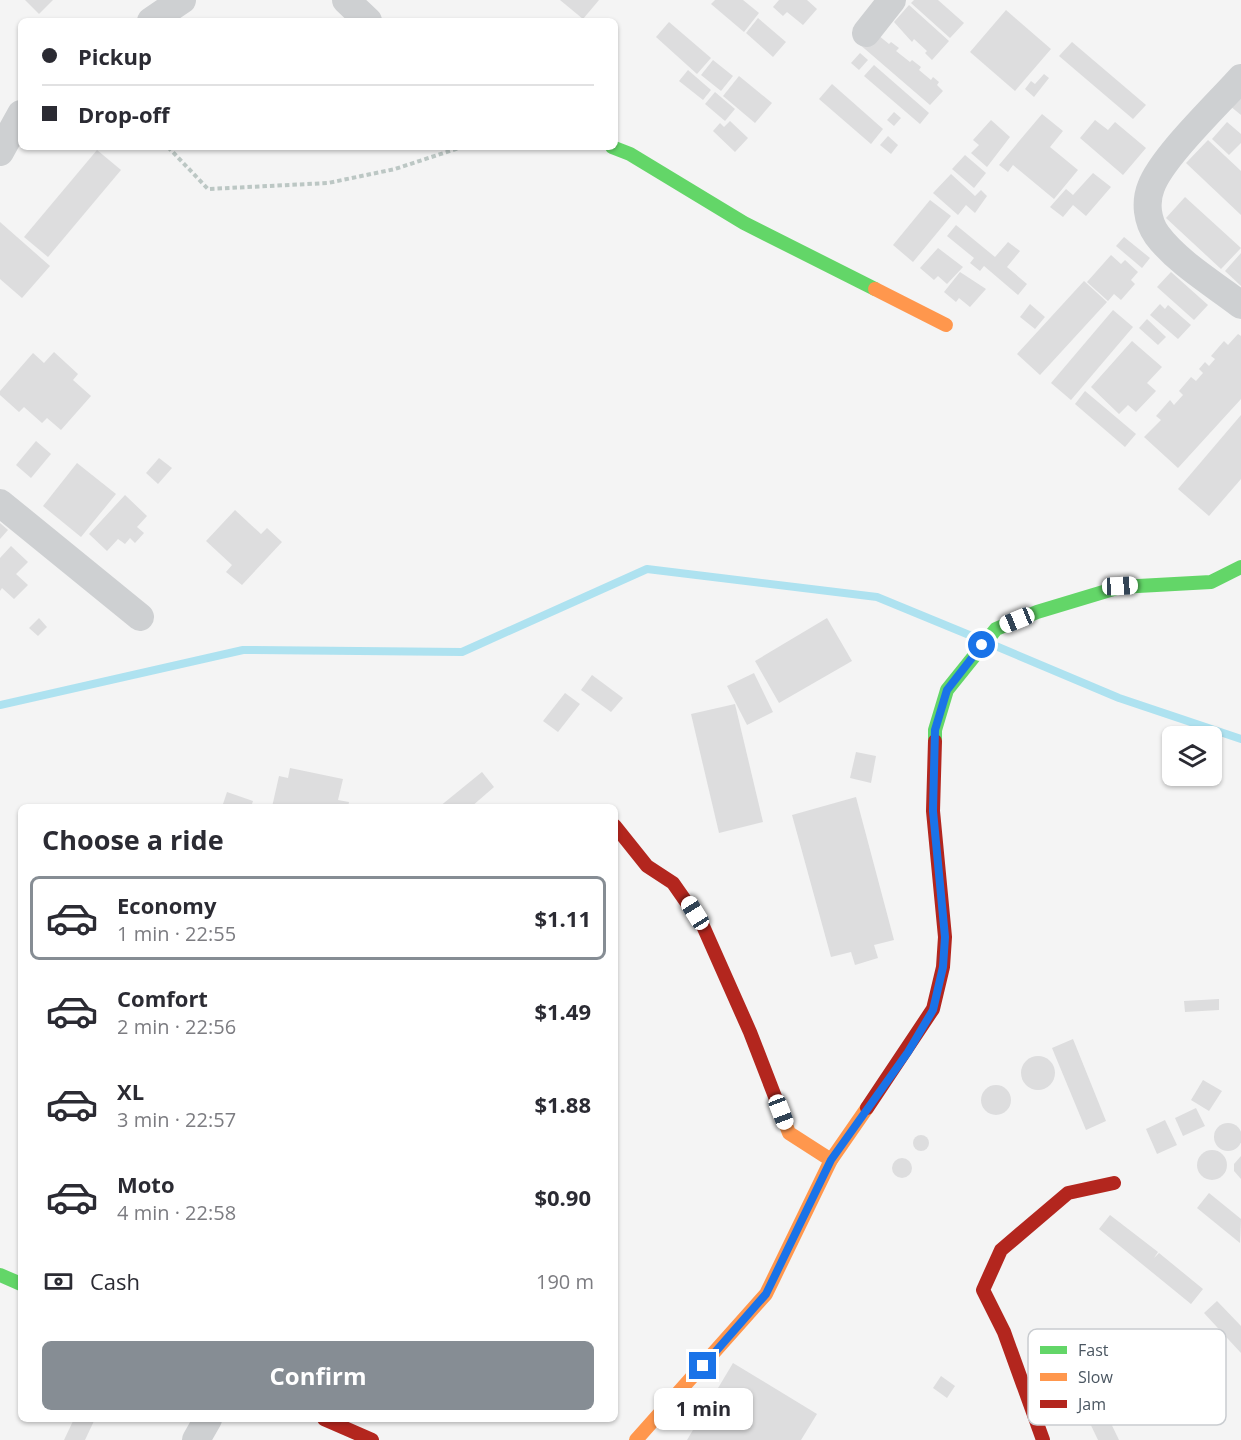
<!DOCTYPE html>
<html lang="en">
<head>
<meta charset="utf-8">
<style>
	:root { --surface:#fff; --page:#f7f7f7; --text:#2b2b33; --muted:#7c7c81; --line:#e1e1e2; --accent:#868d94 }
	body { margin:0; font-family:"Open Sans",sans-serif; background:var(--page); color:var(--text); height:100vh; display:flex; flex-direction:column; font-size:22px; white-space:nowrap }
	* { box-sizing:border-box; margin:0 }
	p { font-size:20px; color:var(--muted) }
	.icon { flex:none; width:33px; height:33px; fill:none; stroke:currentColor; stroke-width:2; stroke-linecap:round; stroke-linejoin:round }
	.map { position:relative; flex:1; overflow:hidden }
	.side { position:absolute; left:18px; top:804px; width:600px; height:618px; display:flex; flex-direction:column; background:var(--surface); border-radius:9px; box-shadow:0 2px 4px #0004 }
	.side>* { flex:none }
	.hud { position:absolute; left:18px; top:18px; width:600px; height:132px; border-radius:9px; box-shadow:0 2px 4px #0004; display:grid; align-content:center; height:132px; padding:0 24px; background:var(--surface) }
	.controls { position:absolute; left:1162px; top:726px; display:grid; gap:12px }
	.controls a { display:grid; place-items:center; width:60px; height:60px; border-radius:9px; background:var(--surface); box-shadow:0 2px 4px #0004; font-size:30px }
	.end { position:absolute; width:27px; height:27px; margin:-14px; border:8px solid #1a73e8; background:#fff; box-shadow:0 0 0 3px #fff }
	.from { border-radius:50% }
	.bubble { position:absolute; height:42px; border-radius:9px; background:var(--surface); box-shadow:0 2px 4px #0004; font-size:20px; font-weight:700; line-height:42px; text-align:center }
	.car { position:absolute; width:18px; height:36px; margin:-18px -9px; border-radius:8px; box-shadow:0 0 4px 2px #0007; background:linear-gradient(#fff 24%,#345 0 40%,#fff 0 76%,#345 0 86%,#fff 0) }
	.hud b { display:flex; align-items:center; gap:21px; height:57px; font-size:22px }
	.hud b+b { border-top:2px solid var(--line) }
	.hud i { width:15px; height:15px; background:var(--text) }
	ul { padding:0; list-style:none }
	li { display:flex; align-items:center; gap:18px; height:84px; margin:0 12px 9px; padding:0 12px; border:3px solid transparent; border-radius:9px }
	li div { flex:1 }
	li b { display:block; font-size:22px }
	li em { font-style:normal; font-weight:700 }
	li.current { border-color:var(--accent) }
	li>.icon { width:54px; height:54px; stroke-width:1.5 }
	h2 { padding:0 24px; font-size:27px; line-height:72px }
	.pay { display:flex; align-items:center; gap:15px; height:66px; padding:0 24px; font-size:22px }
	.pay p { margin-inline-start:auto }
	.button { display:flex; gap:12px; margin-top:auto; padding:12px 24px }
	.button a { flex:1; height:69px; border-radius:9px; background:var(--accent); color:#fff; font-size:24px; font-weight:700; line-height:69px; text-align:center }
	.map>svg:first-child { display:block }
</style>
</head>
<body>
<div class="map">
<svg width="1241" height="1440" viewBox="0 0 1241 1440">
	<rect width="100%" height="100%" fill="#f4f4f4"/>
	<g fill="none" stroke-linecap="round" stroke-linejoin="round">
		<g stroke="#aee2f0" stroke-width="8">
			<path d="M991,644L1119,698L1241,739"/>
			<path d="M0,705L243,650L462,652L647,569L877,597L979,639"/>
		</g>
	</g>
	<g fill="#ddddde">
		<path d="M25,0H53L39,14Z"/>
		<path d="M560,0H599L583,19Z"/>
		<path d="M715,0H743L759,13L744,32L711,4Z"/>
		<path d="M779,0H807L817,9L803,25L787,12L783,16L773,7Z"/>
		<path d="M914,0H938L964,23L950,38L911,3Z"/>
		<path d="M909,5L949,41L932,60L925,53L927,51L914,39L912,42L894,22Z"/>
		<path d="M1006,10L1051,49L1015,91L970,52Z"/>
		<path d="M758,18L786,42L773,57L746,33Z"/>
		<path d="M669,22L711,58L697,74L656,37Z"/>
		<path d="M873,31L889,44L891,42L899,48L896,51L910,62L912,60L921,67L919,70L931,80L933,77L939,82L937,85L943,91L930,105L858,43Z"/>
		<path d="M1072,42L1146,105L1133,119L1059,56Z"/>
		<path d="M860,53L868,60L859,70L851,63Z"/>
		<path d="M713,60L733,76L721,91L701,75Z"/>
		<path d="M874,65L929,113L920,124L864,76Z"/>
		<path d="M688,70L711,90L703,100L679,81Z"/>
		<path d="M1044,74L1049,78L1034,97L1025,89L1031,81L1035,84Z"/>
		<path d="M739,76L772,103L755,123L723,96Z"/>
		<path d="M832,84L883,129L871,144L819,99Z"/>
		<path d="M715,92L735,109L725,121L705,104Z"/>
		<path d="M1241,93V115L1230,106Z"/>
		<path d="M894,112L901,118L894,126L887,120Z"/>
		<path d="M1042,114L1063,131L1050,147L1078,170L1054,199L1013,165L1008,172L999,165Z"/>
		<path d="M991,120L1010,137L987,167L971,153L979,145L973,140Z"/>
		<path d="M1095,120L1108,130L1115,122L1146,148L1123,175L1080,138Z"/>
		<path d="M730,121L748,138L735,152L713,131L720,123L724,127Z"/>
		<path d="M1227,122L1241,134V143L1229,155L1212,139Z"/>
		<path d="M888,136L898,145L891,154L880,145Z"/>
		<path d="M1208,140L1241,171V215L1186,163Z"/>
		<path d="M97,150L121,170L48,257L24,237Z"/>
		<path d="M965,155L986,173L974,188L952,169Z"/>
		<path d="M1093,173L1111,187L1086,216L1073,205L1063,217L1050,207L1066,189L1073,195Z"/>
		<path d="M951,174L975,196L981,190L987,196L975,213L966,205L958,215L933,193Z"/>
		<path d="M1185,197L1241,248L1221,269L1166,218Z"/>
		<path d="M930,200L951,216L913,262L893,245Z"/>
		<path d="M0,222L50,266L22,298L0,279Z"/>
		<path d="M956,225L995,257L1008,242L1020,251L1007,267L1027,284L1018,295L984,266L980,271L970,263L974,258L947,236Z"/>
		<path d="M1124,237L1150,258L1142,268L1116,246Z"/>
		<path d="M938,248L963,267L947,284L938,276L934,280L920,268Z"/>
		<path d="M1241,253V286L1225,271Z"/>
		<path d="M1111,255L1121,264L1125,260L1138,272L1131,280L1135,284L1121,300L1114,294L1108,301L1087,282Z"/>
		<path d="M960,272L986,289L970,307L959,298L956,302L944,292Z"/>
		<path d="M1171,272L1208,305L1194,320L1157,287Z"/>
		<path d="M1084,281L1107,302L1040,375L1017,354Z"/>
		<path d="M1030,304L1045,317L1035,329L1020,317Z"/>
		<path d="M1160,304L1165,309L1168,305L1191,325L1178,339L1150,315Z"/>
		<path d="M1113,310L1133,327L1071,400L1051,383Z"/>
		<path d="M1147,319L1166,337L1158,345L1139,328Z"/>
		<path d="M1238,334L1241,336V399L1178,468L1144,437L1161,420L1156,416L1170,400L1174,405L1183,395L1179,391L1191,377L1196,381L1203,373L1199,369L1205,362L1209,366L1215,359L1211,356L1224,341L1228,345Z"/>
		<path d="M1132,341L1162,367L1147,383L1156,391L1136,412L1128,405L1119,414L1091,387Z"/>
		<path d="M54,352L78,374L73,380L91,396L61,430L47,418L42,423L24,407L19,412L0,395V391L33,353L44,363Z"/>
		<path d="M1085,391L1136,434L1125,447L1075,404Z"/>
		<path d="M1241,415V479L1209,516L1178,489Z"/>
		<path d="M36,441L51,454L31,478L16,465Z"/>
		<path d="M159,458L172,468L158,484L146,473Z"/>
		<path d="M77,463L116,494L81,537L43,506Z"/>
		<path d="M125,495L147,516L137,527L144,533L135,543L130,538L125,544L118,539L107,551L89,534Z"/>
		<path d="M235,510L261,534L267,528L282,542L242,585L226,572L232,565L206,541Z"/>
		<path d="M0,523L8,530L0,539Z"/>
		<path d="M11,546L28,562L16,574L28,585L14,599L2,588L0,591V558Z"/>
		<path d="M39,618L47,627L38,636L29,628Z"/>
		<path d="M827,618L852,661L779,703L755,661Z"/>
		<path d="M754,673L773,712L747,725L727,686Z"/>
		<path d="M592,675L623,698L611,712L581,690Z"/>
		<path d="M565,693L580,704L558,732L543,721Z"/>
		<path d="M735,704L763,822L719,833L691,714Z"/>
		<path d="M856,752L876,756L871,783L850,778Z"/>
		<path d="M290,768L343,779L338,800L349,802L348,807H272L279,776L288,778Z"/>
		<path d="M482,772L494,787L471,807H439Z"/>
		<path d="M227,792L253,801L251,807H222Z"/>
		<path d="M856,797L894,940L874,945L878,958L855,965L851,952L831,957L792,815Z"/>
		<path d="M1219,999V1010L1185,1012L1184,1001Z"/>
		<path d="M1073,1039L1106,1121L1086,1130L1052,1048Z"/>
		<circle cx="1038" cy="1073" r="17"/>
		<path d="M1203,1080L1222,1091L1209,1111L1191,1100Z"/>
		<circle cx="996" cy="1100" r="15"/>
		<path d="M1196,1108L1205,1126L1183,1136L1175,1118Z"/>
		<path d="M1165,1120L1177,1145L1157,1154L1146,1129Z"/>
		<circle cx="1228" cy="1137" r="14"/>
		<circle cx="921" cy="1143" r="8"/>
		<circle cx="1212" cy="1165" r="15"/>
		<path d="M1241,1156V1179L1234,1171V1164Z"/>
		<circle cx="902" cy="1168" r="10"/>
		<path d="M1209,1193L1241,1219L1240,1243L1197,1208Z"/>
		<path d="M1110,1215L1158,1252L1154,1258L1159,1253L1203,1289L1191,1304L1099,1229Z"/>
		<path d="M1217,1301L1241,1326V1353L1204,1313Z"/>
		<path d="M733,1363L817,1414L801,1440H687Z"/>
		<path d="M941,1376L955,1386L947,1398L933,1388Z"/>
		<path d="M1092,1384L1119,1440H1098L1075,1392Z"/>
		<path d="M74,1419L94,1421L85,1440H64Z"/>
	</g>
	<g fill="none" stroke-linecap="round" stroke-linejoin="round">
		<path stroke="#bcc7c4" stroke-width="4" stroke-dasharray="4.5 3" stroke-linecap="butt" d="M168,147L208,189L328,183L395,169L462,147"/>
		<g stroke="#ced0d2" stroke-width="28">
			<path d="M346,0L368,21"/>
			<path d="M151,21L182,0"/>
			<path d="M866,33L892,0"/>
			<path d="M1241,78C1218,104 1162,157 1151,187C1145,202 1147,221 1157,235C1178,263 1214,284 1241,305"/>
			<path d="M0,152L21,114"/>
			<path d="M0,503L140,617"/>
			<path d="M196,1440L208,1419"/>
		</g>
		<g stroke="#63d668" stroke-width="14">
			<path d="M612,147L630,154L744,223L875,289"/>
			<path d="M935,741V730L947,690L996,629L1037,612L1120,587L1211,582L1241,567"/>
			<path d="M0,1275L21,1284"/>
		</g>
		<g stroke="#ff974d" stroke-width="14">
			<path d="M875,289L946,325"/>
			<path d="M779,1107L789,1133L831,1160"/>
			<path d="M636,1440L766,1294L831,1160L867,1108"/>
		</g>
		<g stroke="#b3261e" stroke-width="14">
			<path d="M615,826L647,866L673,883L703,926L750,1032L779,1107"/>
			<path d="M867,1108L933,1009L943,967L945,937L933,811L935,741"/>
			<path d="M324,1419L372,1440"/>
			<path d="M1043,1440L1004,1332L983,1290L1001,1250L1068,1193L1114,1183"/>
		</g>
	</g>
	<g fill="none" stroke-linecap="round" stroke-linejoin="round">
		<path stroke="#1a73e8" stroke-width="8" d="M703,1366L766,1294L831,1160L908,1052L933,1010L943,967L945,937L933,811L935,730L947,690L982,645"/>
	</g>
	<rect x="1028" y="1329" width="198" height="96" rx="9" fill="#fff" stroke="#c9ccd0" stroke-width="1.5"/>
	<rect x="1040" y="1346" width="27" height="8" fill="#63d668"/>
	<rect x="1040" y="1373" width="27" height="8" fill="#ff974d"/>
	<rect x="1040" y="1400" width="27" height="8" fill="#b3261e"/>
	<g font-size="16" fill="#4a5661">
		<text x="1078" y="1356">Fast</text>
		<text x="1078" y="1383">Slow</text>
		<text x="1078" y="1410">Jam</text>
	</g>
</svg>
<div class="controls">
<a><svg class="icon" aria-label="layers" viewBox="0 0 24 24"><path d="M12 4l9 5-9 5-9-5zM3 14l9 5 9-5"/></svg></a>
</div>
<i class="end from" style="left:982px;top:645px"></i>
<i class="end" style="left:703px;top:1366px"></i>
<div class="bubble" style="left:654px;top:1388px;width:99px">1 min</div>
<i class="car" style="left:1120px;top:586px;rotate:87deg"></i>
<i class="car" style="left:1017px;top:620px;rotate:248deg"></i>
<i class="car" style="left:695px;top:913px;rotate:328deg"></i>
<i class="car" style="left:781px;top:1112px;rotate:159deg"></i>
<div class="hud">
<b><i class="from"></i>Pickup</b>
<b><i></i>Drop-off</b>
</div>
<section class="side">
<h2>Choose a ride</h2>
<ul>
<li class="current"><svg class="icon" aria-label="car" viewBox="0 0 24 24"><path d="M5 17H2v-5l4-1 3-4h7l3 4 3 1v5h-3M9 17h6M6 11h13"/><circle cx="7" cy="17" r="2"/><circle cx="17" cy="17" r="2"/></svg><div><b>Economy</b><p>1 min · 22:55</p></div><em>$1.11</em></li>
<li><svg class="icon" aria-label="car" viewBox="0 0 24 24"><path d="M5 17H2v-5l4-1 3-4h7l3 4 3 1v5h-3M9 17h6M6 11h13"/><circle cx="7" cy="17" r="2"/><circle cx="17" cy="17" r="2"/></svg><div><b>Comfort</b><p>2 min · 22:56</p></div><em>$1.49</em></li>
<li><svg class="icon" aria-label="car" viewBox="0 0 24 24"><path d="M5 17H2v-5l4-1 3-4h7l3 4 3 1v5h-3M9 17h6M6 11h13"/><circle cx="7" cy="17" r="2"/><circle cx="17" cy="17" r="2"/></svg><div><b>XL</b><p>3 min · 22:57</p></div><em>$1.88</em></li>
<li><svg class="icon" aria-label="car" viewBox="0 0 24 24"><path d="M5 17H2v-5l4-1 3-4h7l3 4 3 1v5h-3M9 17h6M6 11h13"/><circle cx="7" cy="17" r="2"/><circle cx="17" cy="17" r="2"/></svg><div><b>Moto</b><p>4 min · 22:58</p></div><em>$0.90</em></li>
</ul>
<div class="pay"><svg class="icon" aria-label="cash" viewBox="0 0 24 24"><path d="M3 7h18v10H3z"/><circle cx="12" cy="12" r="2"/></svg>Cash<p>190 m</p></div>
<div class="button"><a>Confirm</a></div>
</section>
</div>
</body>
</html>
